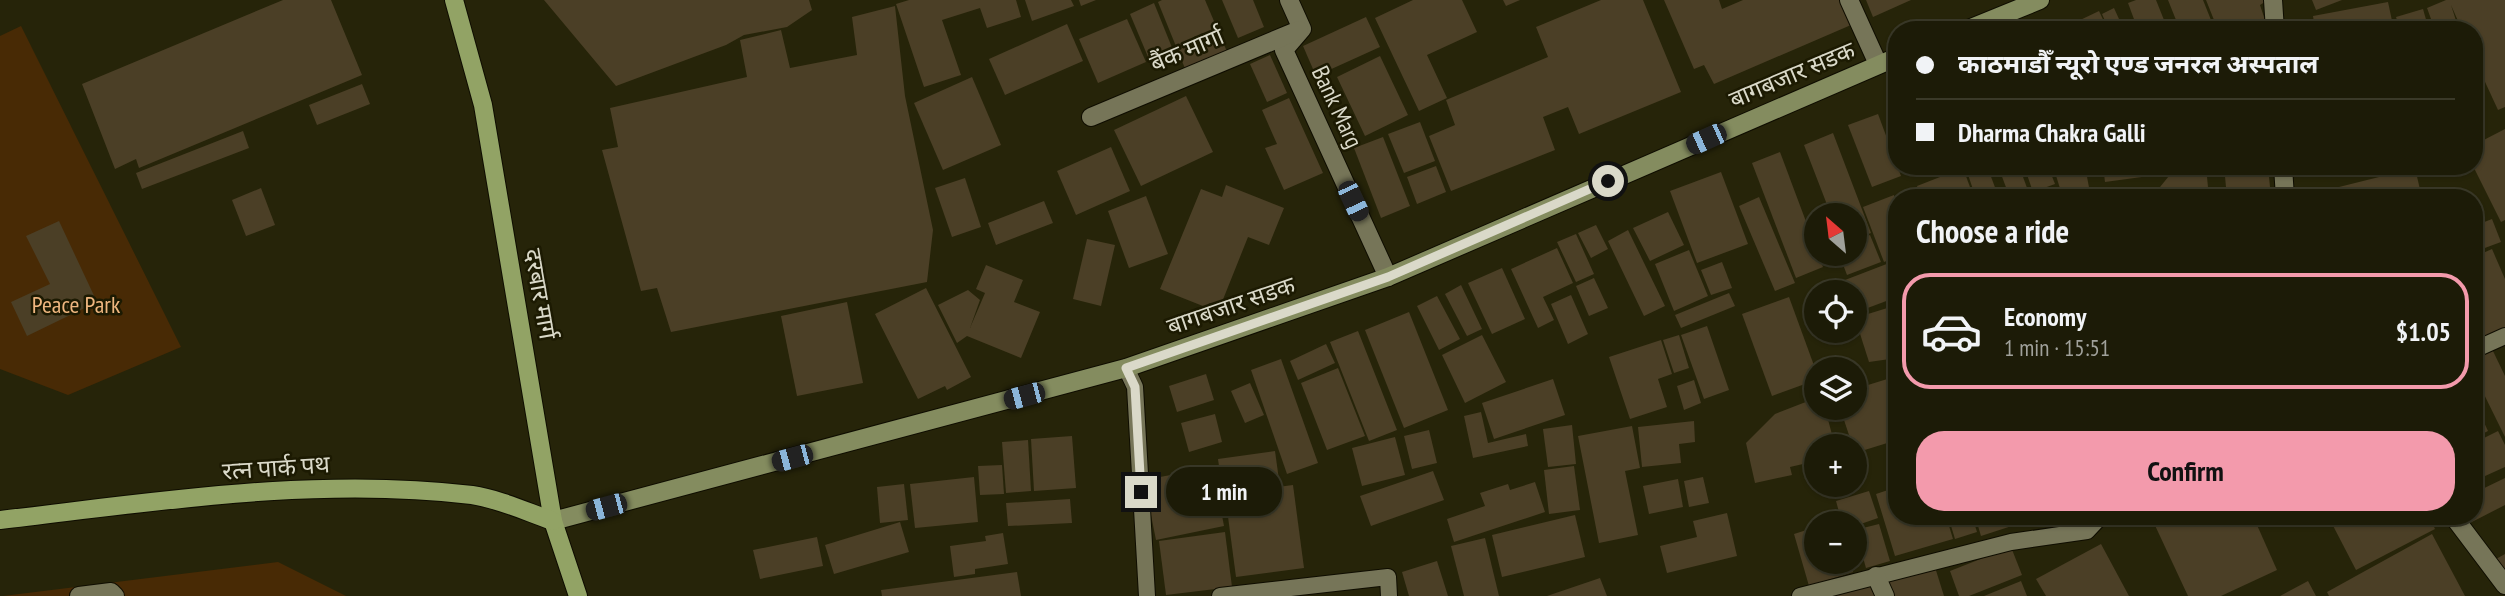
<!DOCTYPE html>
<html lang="en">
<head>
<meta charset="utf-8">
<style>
	:root { --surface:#1c1b07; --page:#252411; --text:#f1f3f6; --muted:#a0a19b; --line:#3a3928; --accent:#f39aac }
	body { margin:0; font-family:"PT Sans Narrow","Noto Sans Devanagari",sans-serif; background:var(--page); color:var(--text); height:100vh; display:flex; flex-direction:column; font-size:26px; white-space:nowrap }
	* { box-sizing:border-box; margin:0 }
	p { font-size:23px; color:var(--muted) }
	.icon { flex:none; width:38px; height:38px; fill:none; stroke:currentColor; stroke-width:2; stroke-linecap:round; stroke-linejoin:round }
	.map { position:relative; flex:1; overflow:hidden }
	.sheet { position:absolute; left:1888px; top:189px; width:595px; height:336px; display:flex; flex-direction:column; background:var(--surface); border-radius:28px; box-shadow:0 2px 5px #0004,0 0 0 2px var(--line) }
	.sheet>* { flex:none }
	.banner { position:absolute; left:1888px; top:21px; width:595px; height:154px; border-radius:28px; box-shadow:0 2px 5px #0004,0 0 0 2px var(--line); display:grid; align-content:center; height:154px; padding:0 28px; background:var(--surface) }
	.needle { width:46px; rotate:332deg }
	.buttons { position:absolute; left:1804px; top:203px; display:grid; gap:14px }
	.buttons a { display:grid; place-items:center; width:63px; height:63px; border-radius:50%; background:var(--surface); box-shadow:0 2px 5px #0004,0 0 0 2px var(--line); font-size:35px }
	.end { position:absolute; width:32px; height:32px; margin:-16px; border:9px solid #dad9c9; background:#111; box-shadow:0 0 0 4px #111 }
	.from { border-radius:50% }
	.bubble { position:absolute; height:49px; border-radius:24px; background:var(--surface); box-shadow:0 2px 5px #0004,0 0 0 2px var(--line); font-size:23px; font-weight:700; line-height:49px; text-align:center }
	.car { position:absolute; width:21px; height:42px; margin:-21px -10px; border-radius:9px; box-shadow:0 0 5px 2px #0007; background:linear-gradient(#222 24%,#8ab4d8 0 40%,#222 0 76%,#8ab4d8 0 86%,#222 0) }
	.banner b { display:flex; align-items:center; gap:24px; height:66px; font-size:26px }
	.banner b+b { border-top:2px solid var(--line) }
	.banner i { width:18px; height:18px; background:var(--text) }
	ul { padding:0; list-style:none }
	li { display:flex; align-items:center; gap:21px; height:116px; margin:0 14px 10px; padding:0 14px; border:4px solid transparent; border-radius:28px }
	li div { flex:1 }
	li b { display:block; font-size:26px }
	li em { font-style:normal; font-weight:700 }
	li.on { border-color:var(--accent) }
	li>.icon { width:63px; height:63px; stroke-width:1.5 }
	h2 { padding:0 28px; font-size:32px; line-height:84px }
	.button { display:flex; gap:14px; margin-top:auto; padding:14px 28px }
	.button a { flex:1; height:80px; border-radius:28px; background:var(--accent); color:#111; font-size:28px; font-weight:700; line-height:80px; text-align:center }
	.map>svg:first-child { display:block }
</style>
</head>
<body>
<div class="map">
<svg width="2505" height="596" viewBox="0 0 2505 596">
	<rect width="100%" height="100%" fill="#262409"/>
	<g fill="#482a05">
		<path d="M21,26L181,347L68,395L0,369V36Z"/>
		<path d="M278,562L346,596H3Z"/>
	</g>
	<g fill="#4b3f26">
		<path d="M283,0H331L362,75L139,168L136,159L115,169L82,84Z"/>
		<path d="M544,0H809L812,10L787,27L744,35L726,45L616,86Z"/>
		<path d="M909,0H1016L1021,17L987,28L980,8L942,20L961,75L924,87L896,4Z"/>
		<path d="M1025,0H1071L1074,6L1032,21Z"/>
		<path d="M1079,0H1096L1081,6Z"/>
		<path d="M1162,0H1205L1228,54L1186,71L1158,2Z"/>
		<path d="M1222,0H1253L1264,27L1238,38Z"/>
		<path d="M1413,0H1462L1477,32L1427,55L1447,98L1419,111L1375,18Z"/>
		<path d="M1503,0H1520L1506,6Z"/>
		<path d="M1601,0H1643L1681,92L1579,134L1568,107L1543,117L1555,150L1451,191L1429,136L1455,125L1446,100L1548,57L1536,27Z"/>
		<path d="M1664,0H1719L1722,9L1743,0H1840L1851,25L1714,84L1704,65L1694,69Z"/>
		<path d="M1866,0H1911L1873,17Z"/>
		<path d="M2136,0H2156L2168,30H2138L2128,3Z"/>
		<path d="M2168,0H2203L2215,30H2180Z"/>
		<path d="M2206,0H2268L2260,5L2268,29L2218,30Z"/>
		<path d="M2312,0H2342L2316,10Z"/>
		<path d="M2446,0H2505V107L2498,110L2474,58V30H2462L2451,5L2459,30H2435L2427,8Z"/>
		<path d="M2388,2L2394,30H2315L2313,16Z"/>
		<path d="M1154,3L1175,55L1151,64L1130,14Z"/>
		<path d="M895,6L905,96L933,230L927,282L671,332L657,288L641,291L602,150L618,147L610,108L747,77L740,40L781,30L790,68L857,55L852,17Z"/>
		<path d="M2114,8L2124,30H2109L2102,14Z"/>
		<path d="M2423,9L2429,30H2400L2396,17Z"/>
		<path d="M2099,11L2108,30H2079L2076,22Z"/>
		<path d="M1366,17L1380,47L1316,76L1303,46Z"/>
		<path d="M1127,19L1146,62L1098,83L1079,39Z"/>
		<path d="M2312,21L2313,30H2281L2280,27Z"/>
		<path d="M1067,24L1083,61L1005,95L989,59Z"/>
		<path d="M1270,55L1287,93L1267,102L1250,64Z"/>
		<path d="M1380,56L1408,115L1365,136L1337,77Z"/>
		<path d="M972,77L1001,145L943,170L914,103Z"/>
		<path d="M362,84L370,104L317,125L309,105Z"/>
		<path d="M1186,96L1213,152L1141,186L1114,130Z"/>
		<path d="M1289,98L1323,173L1284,190L1265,148L1277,144L1262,110Z"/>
		<path d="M1878,114L1901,176L1872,187L1848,125Z"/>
		<path d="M1897,121V146L1888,124Z"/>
		<path d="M1420,122L1435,161L1404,173L1388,134Z"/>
		<path d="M2505,129V220L2501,222L2473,166L2474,145Z"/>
		<path d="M243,131L249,148L142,189L136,173Z"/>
		<path d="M1833,133L1871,233L1855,239V215H1831L1804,145Z"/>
		<path d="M1383,137L1410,206L1381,218L1354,148Z"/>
		<path d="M1111,147L1130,191L1076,215L1057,171Z"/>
		<path d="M1780,152L1823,267L1796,278L1752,163Z"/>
		<path d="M1436,166L1446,192L1417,204L1407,177Z"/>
		<path d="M1905,166H1925V167L1908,173Z"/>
		<path d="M1972,166H1987L1999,198H1976L1966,169Z"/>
		<path d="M1998,166H2019L2030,196L2010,198Z"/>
		<path d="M2024,166H2048L2055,184L2033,192Z"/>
		<path d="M2053,166H2085L2091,198H2063Z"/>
		<path d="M2103,166H2163L2164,174L2105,182Z"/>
		<path d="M2177,166H2206L2209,198H2132L2156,192Z"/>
		<path d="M2224,166H2268L2271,198H2227Z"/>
		<path d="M1963,168L1974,198H1921L1917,186Z"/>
		<path d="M2415,168L2422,198H2329L2327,190Z"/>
		<path d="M1721,172L1748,244L1697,263L1670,191Z"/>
		<path d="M965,178L981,227L952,237L935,188Z"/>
		<path d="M1226,185L1284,208L1269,245L1248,237L1218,312L1160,289L1201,189L1222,197Z"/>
		<path d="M261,188L275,225L246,236L232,200Z"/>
		<path d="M2054,189L2057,198H2037L2036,195Z"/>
		<path d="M1894,195L1897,257L1884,262L1863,207Z"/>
		<path d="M1146,196L1168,254L1129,268L1108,211Z"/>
		<path d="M1759,197L1795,283L1775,291L1739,206Z"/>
		<path d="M1044,201L1053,223L996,245L988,223Z"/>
		<path d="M1668,212L1684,245L1650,261L1633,228Z"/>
		<path d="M2492,219L2501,242L2474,252V226Z"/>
		<path d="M59,221L97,302L27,336L11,302L50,284L26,236Z"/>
		<path d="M1596,225L1608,249L1591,258L1578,233Z"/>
		<path d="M1628,230L1665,306L1644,316L1608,241Z"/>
		<path d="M1576,234L1594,274L1576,282L1557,242Z"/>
		<path d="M1870,235L1881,262L1847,275L1839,254H1855V241Z"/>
		<path d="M1087,239L1115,245L1101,306L1073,299Z"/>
		<path d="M1557,248L1573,283L1543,297L1554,320L1538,328L1511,269Z"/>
		<path d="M2492,249L2505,279V330L2474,344V257Z"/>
		<path d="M1689,250L1708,296L1674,311L1655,264Z"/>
		<path d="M1897,260V297L1857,312L1855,292H1849L1845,280Z"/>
		<path d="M1722,262L1732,288L1711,295L1701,270Z"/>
		<path d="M986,265L1023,280L1014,302L1040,312L1021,358L967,336L957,343L938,305L968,290L980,300L970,328L985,293L976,289Z"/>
		<path d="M1502,268L1525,319L1492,334L1468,283Z"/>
		<path d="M1594,278L1608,308L1589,316L1576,286Z"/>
		<path d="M1461,285L1482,329L1467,336L1445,294Z"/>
		<path d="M926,288L971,377L947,390L945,386L918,399L875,314Z"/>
		<path d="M1729,293L1735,306L1681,328L1675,315Z"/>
		<path d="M1571,295L1588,334L1568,344L1551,304Z"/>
		<path d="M1437,296L1460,339L1439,350L1417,306Z"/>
		<path d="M1789,297L1816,371V380L1772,396L1742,314Z"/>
		<path d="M847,302L863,383L797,396L781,316Z"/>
		<path d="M1897,305V358L1869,362L1855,318Z"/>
		<path d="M1409,312L1448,410L1404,428L1365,330Z"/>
		<path d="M1707,326L1729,390L1704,399L1681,335Z"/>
		<path d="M1358,331L1397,430L1369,441L1330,342Z"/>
		<path d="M1482,335L1506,382L1465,403L1442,355Z"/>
		<path d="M1679,335L1689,368L1674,373L1663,340Z"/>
		<path d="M1661,340L1672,374L1658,379L1667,407L1630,419L1609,357Z"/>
		<path d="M1326,344L1335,363L1298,380L1290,361Z"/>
		<path d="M2492,349L2505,376V437L2474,374V357Z"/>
		<path d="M1281,359L1318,463L1287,474L1251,370Z"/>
		<path d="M1338,368L1365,436L1327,450L1301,383Z"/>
		<path d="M1206,374L1214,400L1177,412L1169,386Z"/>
		<path d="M1897,376V440L1855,453L1840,408H1855V389Z"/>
		<path d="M1553,379L1565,415L1494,439L1482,403Z"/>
		<path d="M1694,380L1701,403L1684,410L1677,386Z"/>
		<path d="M1250,383L1264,415L1245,423L1231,391Z"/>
		<path d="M1816,398V408H1825L1835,446H1816V461L1790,467L1792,475L1755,483L1746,443L1775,414Z"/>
		<path d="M2474,401L2488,431L2474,438Z"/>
		<path d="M1481,412L1488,443L1526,434L1528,446L1473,458L1464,416Z"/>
		<path d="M1215,414L1222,442L1189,452L1181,423Z"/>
		<path d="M1694,421L1695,442L1679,444L1681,463L1642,467L1638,427Z"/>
		<path d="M1572,425L1576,464L1548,467L1543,429Z"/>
		<path d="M1632,426L1640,468L1625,471L1638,535L1599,543L1578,436Z"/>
		<path d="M1429,430L1437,463L1412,469L1404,436Z"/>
		<path d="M2498,431L2505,445V467L2474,481V443Z"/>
		<path d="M1072,436L1076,488L1034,491L1031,439Z"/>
		<path d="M1395,437L1405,475L1362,486L1352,448Z"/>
		<path d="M1028,440L1031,491L1006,493L1002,442Z"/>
		<path d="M1275,451L1279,480L1222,488L1218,459Z"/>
		<path d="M1002,465L1004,494L980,495L978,466Z"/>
		<path d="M1574,466L1580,510L1549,514L1544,470Z"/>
		<path d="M1213,467L1224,526L1156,540L1144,480Z"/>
		<path d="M1433,471L1444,500L1371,526L1360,496Z"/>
		<path d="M974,477L978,522L915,528L910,484Z"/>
		<path d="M1703,477L1709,503L1689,507L1684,481Z"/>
		<path d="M2505,478V505L2468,524L2465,516H2474V493Z"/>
		<path d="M1678,479L1683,507L1649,514L1643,486Z"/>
		<path d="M1535,482L1545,512L1454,542L1447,519L1485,506L1480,493L1508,484L1510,490Z"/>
		<path d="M904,484L908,520L880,523L877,487Z"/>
		<path d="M1293,485L1304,568L1236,577L1225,494Z"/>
		<path d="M1897,487V516H1946L1953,539L1895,556L1876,494Z"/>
		<path d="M1869,491L1878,518L1855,526L1842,523L1836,501Z"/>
		<path d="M1070,499L1072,523L1008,526L1006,503Z"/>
		<path d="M1727,513L1737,556L1667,573L1660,546L1697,537L1693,521Z"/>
		<path d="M1575,515L1585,557L1502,577L1492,535Z"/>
		<path d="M1948,516H1972L1977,532L1955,539Z"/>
		<path d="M1975,516H2019L2021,523L1981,536Z"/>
		<path d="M2027,516H2044V517L2028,522Z"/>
		<path d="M2159,516H2253L2277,570L2221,596H2188L2152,519Z"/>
		<path d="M2328,516H2429L2435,529L2356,570Z"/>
		<path d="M900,522L909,552L834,574L825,545Z"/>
		<path d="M1879,524L1890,561L1866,568L1855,530Z"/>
		<path d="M1816,527V562H1850L1853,572L1809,586L1794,534Z"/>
		<path d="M1225,532L1232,587L1166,595L1159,541Z"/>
		<path d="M1003,533L1008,564L975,569V574L954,577L950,546L986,541L985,536Z"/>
		<path d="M2432,534L2465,596H2329L2327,592Z"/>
		<path d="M817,537L823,566L760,579L753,550Z"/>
		<path d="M1485,538L1499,596H1464L1451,546Z"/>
		<path d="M2101,544L2129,596H2046L2036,579Z"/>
		<path d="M2011,547L2022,575L1969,596H1959L1950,571Z"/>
		<path d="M2505,554V573L2496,559Z"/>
		<path d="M1437,561L1448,596H1409L1402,572Z"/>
		<path d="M1934,564L1944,596H1890L1885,580Z"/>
		<path d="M1017,572L1021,596H882L881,590Z"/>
		<path d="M1600,578L1607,596H1547Z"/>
		<path d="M2021,581L2027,596H1984Z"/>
		<path d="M2308,581L2316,596H2280Z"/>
		<path d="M1871,582L1876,596H1834Z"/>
	</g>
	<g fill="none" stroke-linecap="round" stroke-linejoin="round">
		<g stroke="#0f0d00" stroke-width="18">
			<g id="service">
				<path d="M2474,350L2505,336"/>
				<path d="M1126,368L1135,387L1147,596"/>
				<path d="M1220,596L1388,577L1389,596"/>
				<path d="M1800,596L2011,542L2087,531L2101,516"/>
			</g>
		</g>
		<g stroke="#0f0d00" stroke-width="20">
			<path id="pedestrian" d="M79,596L111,592L115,596"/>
		</g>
		<g stroke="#0f0d00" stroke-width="20">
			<g id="minor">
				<path d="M1289,0L1302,29L1284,50L1388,277"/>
				<path d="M1849,0L1878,64"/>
				<path d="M2273,0L2275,30"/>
				<path d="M1091,117L1299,30"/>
				<path d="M2283,166L2285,198"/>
				<path d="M2453,516L2505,585"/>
				<path d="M1876,576L1885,596"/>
			</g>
		</g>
		<g stroke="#0f0d00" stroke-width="20">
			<g id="secondary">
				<path d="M1966,30L2040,0"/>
				<path d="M553,521L1126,368L1388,277L1897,57"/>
			</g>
		</g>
		<g stroke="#0f0d00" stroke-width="20">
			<g id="primary">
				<path d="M454,0L483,105L553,521L578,596"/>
				<path d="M0,520C155,502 316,476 472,495C499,499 527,512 553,521"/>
			</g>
		</g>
		<use href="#service" stroke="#767558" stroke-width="16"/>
		<use href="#pedestrian" stroke="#767558" stroke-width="18"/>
		<use href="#minor" stroke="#767558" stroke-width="18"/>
		<use href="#secondary" stroke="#848c5f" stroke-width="18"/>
		<use href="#primary" stroke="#92a365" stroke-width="18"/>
	</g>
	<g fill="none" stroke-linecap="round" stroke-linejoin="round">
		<path stroke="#dad9c9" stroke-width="9" d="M1141,492L1135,387L1126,368L1388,277L1608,181"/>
	</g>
	<g text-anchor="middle" stroke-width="5" stroke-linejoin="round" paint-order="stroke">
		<g font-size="24" fill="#dad9c9" stroke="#1c1a02">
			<text transform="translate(1187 50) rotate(-23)" y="8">बैंक मार्गा</text>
			<text transform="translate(1792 75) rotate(-23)" y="8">बागबजार सडक</text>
			<text transform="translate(1337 107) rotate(65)" y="8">Bank Marg</text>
			<text transform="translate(540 294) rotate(80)" y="8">दरबार मार्ग</text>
			<text transform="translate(1231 306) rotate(-19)" y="8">बागबजार सडक</text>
			<text transform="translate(276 468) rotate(-4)" y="8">रत्न पार्क पथ</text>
		</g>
		<g font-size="24" fill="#eeb67f" stroke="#1c1a02">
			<text x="76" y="313">Peace Park</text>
		</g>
	</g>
</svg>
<div class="buttons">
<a><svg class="needle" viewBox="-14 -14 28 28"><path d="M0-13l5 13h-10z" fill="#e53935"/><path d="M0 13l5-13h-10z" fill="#a0a19b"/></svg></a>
<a><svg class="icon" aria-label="locate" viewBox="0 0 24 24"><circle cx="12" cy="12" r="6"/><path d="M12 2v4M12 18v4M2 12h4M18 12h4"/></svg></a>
<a><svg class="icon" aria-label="layers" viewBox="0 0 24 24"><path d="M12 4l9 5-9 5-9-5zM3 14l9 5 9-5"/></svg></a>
<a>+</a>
<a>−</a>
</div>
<i class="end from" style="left:1608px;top:181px"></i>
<i class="end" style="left:1141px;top:492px"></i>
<div class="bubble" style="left:1166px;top:467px;width:116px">1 min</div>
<i class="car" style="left:1706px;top:139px;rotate:246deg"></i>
<i class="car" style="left:1353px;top:201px;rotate:155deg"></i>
<i class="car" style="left:1024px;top:396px;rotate:255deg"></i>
<i class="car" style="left:792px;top:458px;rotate:255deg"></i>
<i class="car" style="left:606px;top:507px;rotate:255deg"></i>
<div class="banner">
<b><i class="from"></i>काठमाडौँ न्यूरो एण्ड जनरल अस्पताल</b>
<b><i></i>Dharma Chakra Galli</b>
</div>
<section class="sheet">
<h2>Choose a ride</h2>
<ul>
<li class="on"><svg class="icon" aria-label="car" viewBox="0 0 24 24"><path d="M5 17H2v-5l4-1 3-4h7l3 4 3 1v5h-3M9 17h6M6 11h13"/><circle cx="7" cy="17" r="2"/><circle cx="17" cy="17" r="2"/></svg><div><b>Economy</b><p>1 min · 15:51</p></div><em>$1.05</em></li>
</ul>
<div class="button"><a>Confirm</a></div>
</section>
</div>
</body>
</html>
